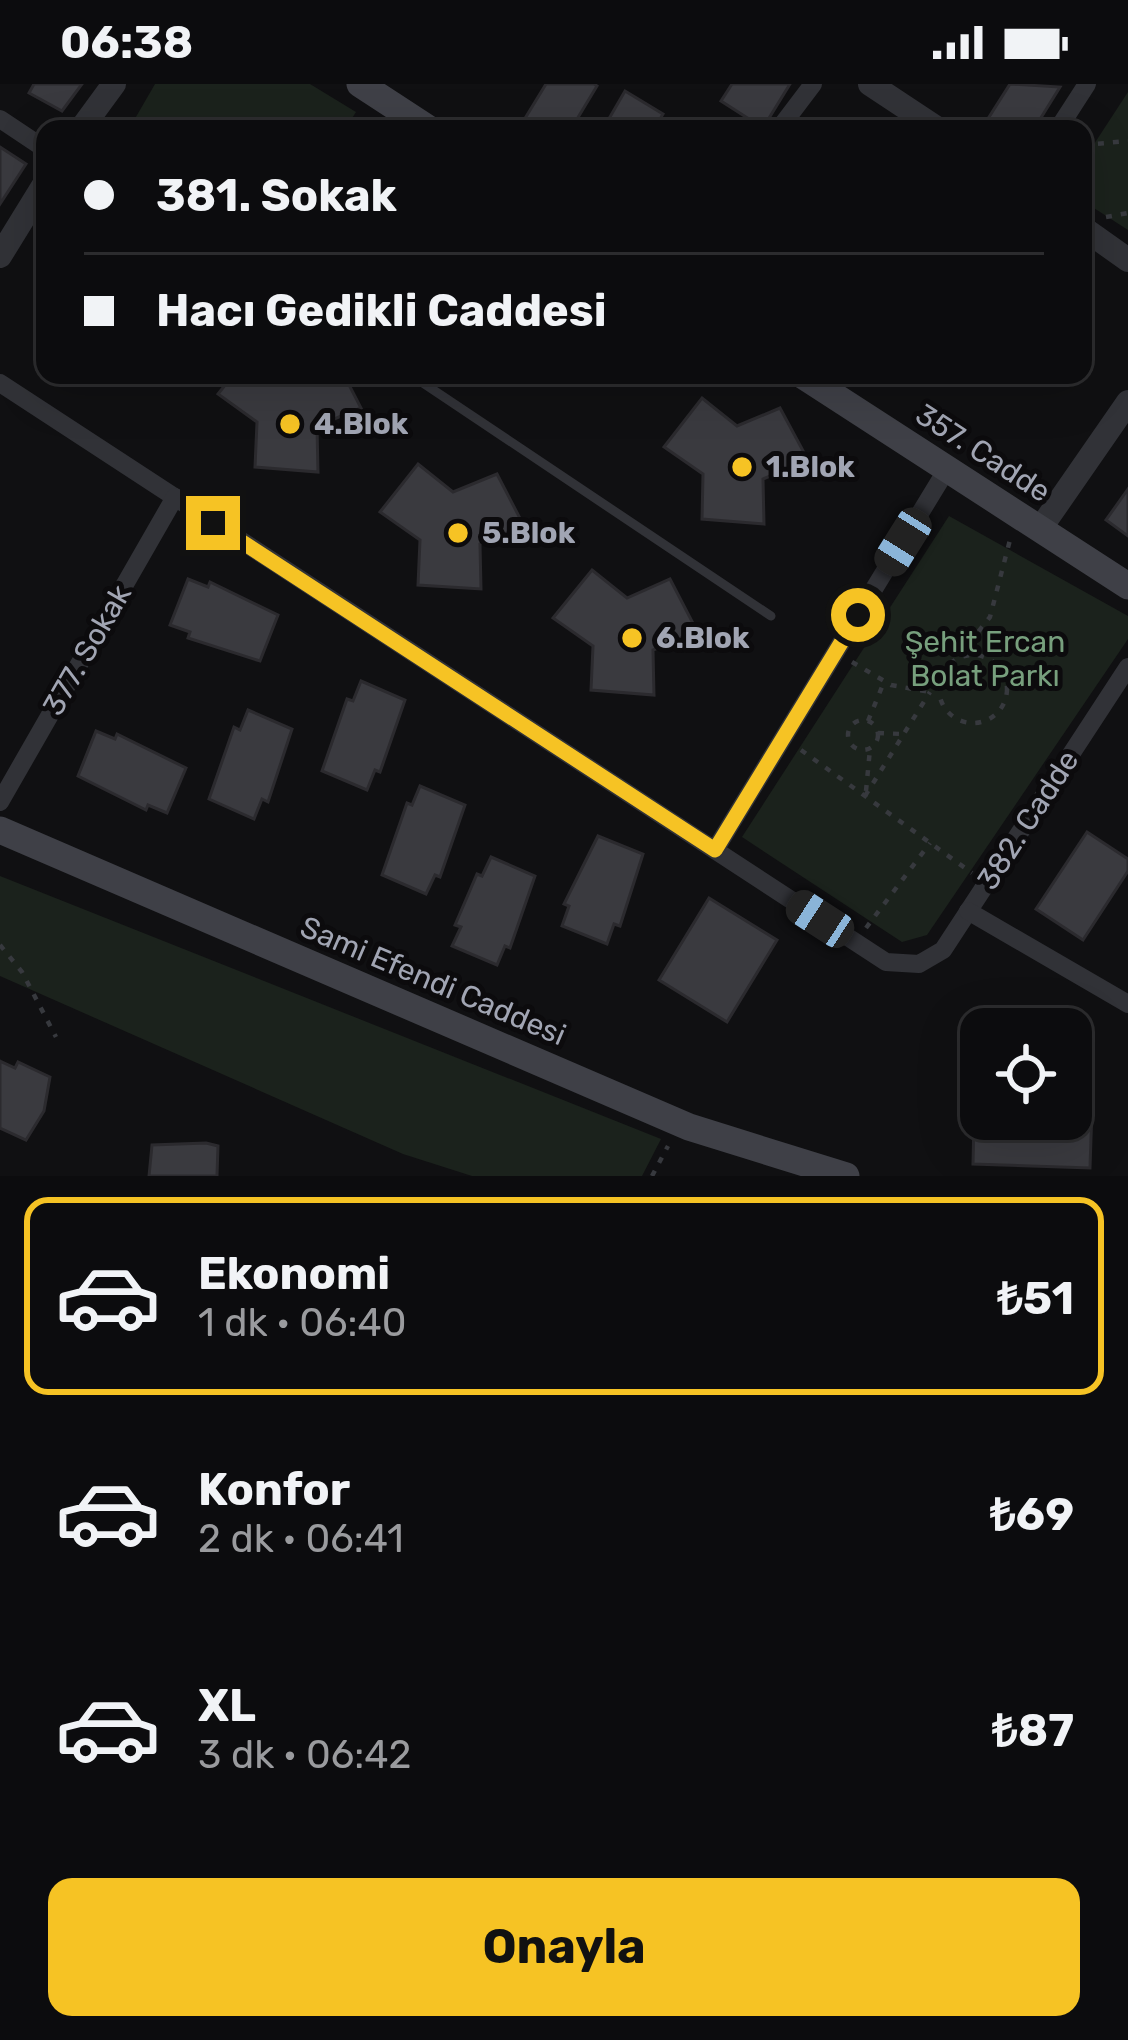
<!DOCTYPE html>
<html lang="tr">
<head>
<meta charset="utf-8">
<style>
	:root { --surface:#0c0c0e; --page:#1a1a1c; --text:#f1f3f6; --muted:#9a9b9e; --line:#2c2c2e; --accent:#f6c324 }
	body { margin:0; font-family:Rubik,sans-serif; background:var(--page); color:var(--text); height:100vh; display:flex; flex-direction:column; font-size:45px; white-space:nowrap }
	* { box-sizing:border-box; margin:0 }
	p { font-size:39px; color:var(--muted) }
	.icon { flex:none; width:66px; height:66px; fill:none; stroke:currentColor; stroke-width:2; stroke-linecap:round; stroke-linejoin:round }
	.map { position:relative; height:1092px; overflow:hidden }
	.drawer { display:flex; flex-direction:column; background:var(--surface); flex:1 }
	.drawer>* { flex:none }
	.banner { position:absolute; left:36px; top:36px; width:1056px; height:264px; border-radius:24px; box-shadow:0 12px 48px #0002,0 0 0 3px var(--line); display:grid; align-content:center; height:264px; padding:0 48px; background:var(--surface) }
	.controls { position:absolute; left:960px; top:924px; display:grid; gap:24px }
	.controls a { display:grid; place-items:center; width:132px; height:132px; border-radius:24px; background:var(--surface); box-shadow:0 12px 48px #0002,0 0 0 3px var(--line); font-size:60px }
	.end { position:absolute; width:54px; height:54px; margin:-27px; border:15px solid #f6c324; background:#111; box-shadow:0 0 0 6px #111 }
	.from { border-radius:50% }
	.car { position:absolute; width:36px; height:72px; margin:-36px -18px; border-radius:15px; box-shadow:0 0 9px 3px #0007; background:linear-gradient(#222 24%,#8ab4d8 0 40%,#222 0 76%,#8ab4d8 0 86%,#222 0) }
	.banner b { display:flex; align-items:center; gap:42px; height:114px; font-size:45px }
	.banner b+b { border-top:3px solid var(--line) }
	.banner i { width:30px; height:30px; background:var(--text) }
	ul { padding:21px 0 0; list-style:none }
	li { display:flex; align-items:center; gap:36px; height:198px; margin:0 24px 18px; padding:0 24px; border:6px solid transparent; border-radius:24px }
	li div { flex:1 }
	li b { display:block; font-size:45px }
	li em { font-style:normal; font-weight:700 }
	li.selected { border-color:var(--accent) }
	li>.icon { width:108px; height:108px; stroke-width:1.5 }
	.action { display:flex; gap:24px; margin-top:auto; padding:24px 48px }
	.action a { flex:1; height:138px; border-radius:24px; background:var(--accent); color:#111; font-size:48px; font-weight:700; line-height:138px; text-align:center }
	.status { display:flex; justify-content:space-between; align-items:center; height:84px; padding:0 60px; background:var(--surface); direction:ltr }
	.status svg { height:33px; fill:currentColor }
	.map>svg:first-child { display:block }
</style>
</head>
<body>
<div class="status"><b>06:38</b><svg viewBox="0 0 49 12"><path d="M0 12V9h3v3zM5 12V6h3v6zM10 12V3h3v9zM15 12V0h3v12zM26 1h20v11H26zM47 4h2v5h-2z"/></svg></div>
<div class="map">
<svg width="1128" height="1092" viewBox="0 0 1128 1092">
	<rect width="100%" height="100%" fill="#101012"/>
	<g fill="#1b221c">
		<path d="M155,0H310L356,28L345,45H129Z"/>
		<path d="M1128,8V146L1083,117V77Z"/>
		<path d="M949,432L1128,532V555L927,851L902,858L742,753Z"/>
		<path d="M0,792L661,1055L642,1092H472L403,1070L0,892Z"/>
	</g>
	<g fill="#3a3a3f" stroke="#2b2a2e" stroke-width="3">
		<path d="M34,0H82L62,27L29,9Z"/>
		<path d="M546,0H594L597,2L571,45H538L524,36Z"/>
		<path d="M732,0H790L763,44L721,17Z"/>
		<path d="M1010,0L1060,3L1034,45L984,41Z"/>
		<path d="M625,7L663,30L654,45H603Z"/>
		<path d="M0,63L26,80L0,120Z"/>
		<path d="M233,291H344L361,324L317,342L318,388L255,383L257,338L218,310Z"/>
		<path d="M702,314L737,342L780,324L808,376L763,395L764,440L702,435L703,390L664,363Z"/>
		<path d="M418,380L453,408L497,390L524,442L480,460L481,505L418,501L420,456L380,428Z"/>
		<path d="M1128,405V452L1106,436Z"/>
		<path d="M592,486L627,514L670,495L697,547L653,566L654,611L591,606L593,562L553,534Z"/>
		<path d="M188,495L208,503L210,498L278,531L260,577L188,554L190,548L170,541Z"/>
		<path d="M361,597L405,616L380,688L375,686L367,706L322,687L347,615L353,617Z"/>
		<path d="M248,626L292,645L268,718L262,715L254,735L209,715L234,643L240,646Z"/>
		<path d="M96,647L115,655L117,650L186,684L167,729L148,721L146,726L78,692Z"/>
		<path d="M420,702L465,721L440,793L435,791L426,810L382,791L407,719L412,721Z"/>
		<path d="M1087,748L1128,775V787L1083,856L1036,825Z"/>
		<path d="M598,752L643,770L620,842L614,840L607,860L562,842L569,822L564,820Z"/>
		<path d="M491,773L535,792L510,864L505,862L497,881L452,862L461,843L455,841L477,790L482,792Z"/>
		<path d="M709,814L777,856L727,938L659,896Z"/>
		<path d="M0,977L15,984L18,978L50,993L44,1027L26,1056L0,1044Z"/>
		<path d="M975,991H981V1035H1071V994L1093,995L1090,1084L973,1080Z"/>
		<path d="M206,1059L218,1062L217,1092H149L152,1061Z"/>
	</g>
	<g fill="none" stroke-linecap="round" stroke-linejoin="round">
		<g stroke="#37393e" stroke-width="4.5" stroke-dasharray="6 9" stroke-linecap="butt">
			<path d="M1083,61L1128,57"/>
			<path d="M1106,133L1128,129"/>
			<path d="M960,571L990,533L1011,452"/>
			<circle cx="973" cy="605" r="34"/>
			<path d="M852,578L891,601L930,608L937,599"/>
			<circle cx="863" cy="651" r="15"/>
			<path d="M868,637L884,598"/>
			<path d="M878,649L902,650"/>
			<path d="M801,666L972,789"/>
			<path d="M866,707L870,665"/>
			<path d="M865,712L930,608"/>
			<path d="M866,844L930,759"/>
			<path d="M0,861L22,888L56,953"/>
			<path d="M652,1092L668,1062"/>
		</g>
		<path stroke="#313237" stroke-width="9" d="M411,291L771,532"/>
		<g stroke="#313237" stroke-width="18">
			<path d="M0,35L45,65"/>
			<path d="M779,45L813,0"/>
			<path d="M1058,45L1087,0"/>
			<path d="M0,299L886,878L919,880L943,866L1128,583"/>
			<path d="M0,718L175,413"/>
			<path d="M715,766L947,385"/>
			<path d="M968,827L1128,920"/>
		</g>
		<g stroke="#313237" stroke-width="24">
			<path d="M870,0L938,45"/>
			<path d="M81,45L114,0"/>
			<path d="M1083,144L1128,176"/>
			<path d="M0,172L45,99"/>
			<path d="M1040,445L1128,318"/>
		</g>
		<g stroke="#3f4047" stroke-width="27">
			<path d="M360,0L429,45"/>
			<path d="M802,291L1128,502"/>
			<path d="M0,746L689,1043L846,1092"/>
		</g>
	</g>
	<g fill="none" stroke-linecap="round" stroke-linejoin="round">
		<path stroke="#f6c324" stroke-width="15" d="M213,439L715,766L858,531"/>
	</g>
	<g fill="#f6c324" stroke="#0c0b0d" stroke-width="4.5">
		<circle cx="290" cy="340" r="12"/>
		<circle cx="742" cy="383" r="12"/>
		<circle cx="458" cy="449" r="12"/>
		<circle cx="632" cy="554" r="12"/>
	</g>
	<g text-anchor="middle" stroke-width="10" stroke-linejoin="round" paint-order="stroke">
		<g font-size="30" font-weight="bold" fill="#a1a5b3" stroke="#0c0b0d" text-anchor="start">
			<text x="314" y="350">4.Blok</text>
			<text x="766" y="393">1.Blok</text>
			<text x="482" y="459">5.Blok</text>
			<text x="656" y="564">6.Blok</text>
		</g>
		<g font-size="30" fill="#a1a5b3" stroke="#0c0b0d">
			<text transform="translate(983 369) rotate(33)" y="10">357. Cadde</text>
			<text transform="translate(87 566) rotate(-60)" y="10">377. Sokak</text>
			<text transform="translate(1028 736) rotate(-57)" y="10">382. Cadde</text>
			<text transform="translate(433 897) rotate(23)" y="10">Sami Efendi Caddesi</text>
		</g>
		<g font-size="30" fill="#779f7d" stroke="#0c0b0d">
			<text x="985" y="568">Şehit Ercan<tspan x="985" dy="34">Bolat Parkı</tspan></text>
		</g>
	</g>
</svg>
<div class="controls">
<a><svg class="icon" aria-label="locate" viewBox="0 0 24 24"><circle cx="12" cy="12" r="6"/><path d="M12 2v4M12 18v4M2 12h4M18 12h4"/></svg></a>
</div>
<i class="end from" style="left:858px;top:531px"></i>
<i class="end" style="left:213px;top:439px"></i>
<i class="car" style="left:903px;top:458px;rotate:212deg"></i>
<i class="car" style="left:820px;top:835px;rotate:303deg"></i>
<div class="banner">
<b><i class="from"></i>381. Sokak</b>
<b><i></i>Hacı Gedikli Caddesi</b>
</div>
</div>
<section class="drawer">
<ul>
<li class="selected"><svg class="icon" aria-label="car" viewBox="0 0 24 24"><path d="M5 17H2v-5l4-1 3-4h7l3 4 3 1v5h-3M9 17h6M6 11h13"/><circle cx="7" cy="17" r="2"/><circle cx="17" cy="17" r="2"/></svg><div><b>Ekonomi</b><p>1 dk · 06:40</p></div><em>₺51</em></li>
<li><svg class="icon" aria-label="car" viewBox="0 0 24 24"><path d="M5 17H2v-5l4-1 3-4h7l3 4 3 1v5h-3M9 17h6M6 11h13"/><circle cx="7" cy="17" r="2"/><circle cx="17" cy="17" r="2"/></svg><div><b>Konfor</b><p>2 dk · 06:41</p></div><em>₺69</em></li>
<li><svg class="icon" aria-label="car" viewBox="0 0 24 24"><path d="M5 17H2v-5l4-1 3-4h7l3 4 3 1v5h-3M9 17h6M6 11h13"/><circle cx="7" cy="17" r="2"/><circle cx="17" cy="17" r="2"/></svg><div><b>XL</b><p>3 dk · 06:42</p></div><em>₺87</em></li>
</ul>
<div class="action"><a>Onayla</a></div>
</section>
</body>
</html>
